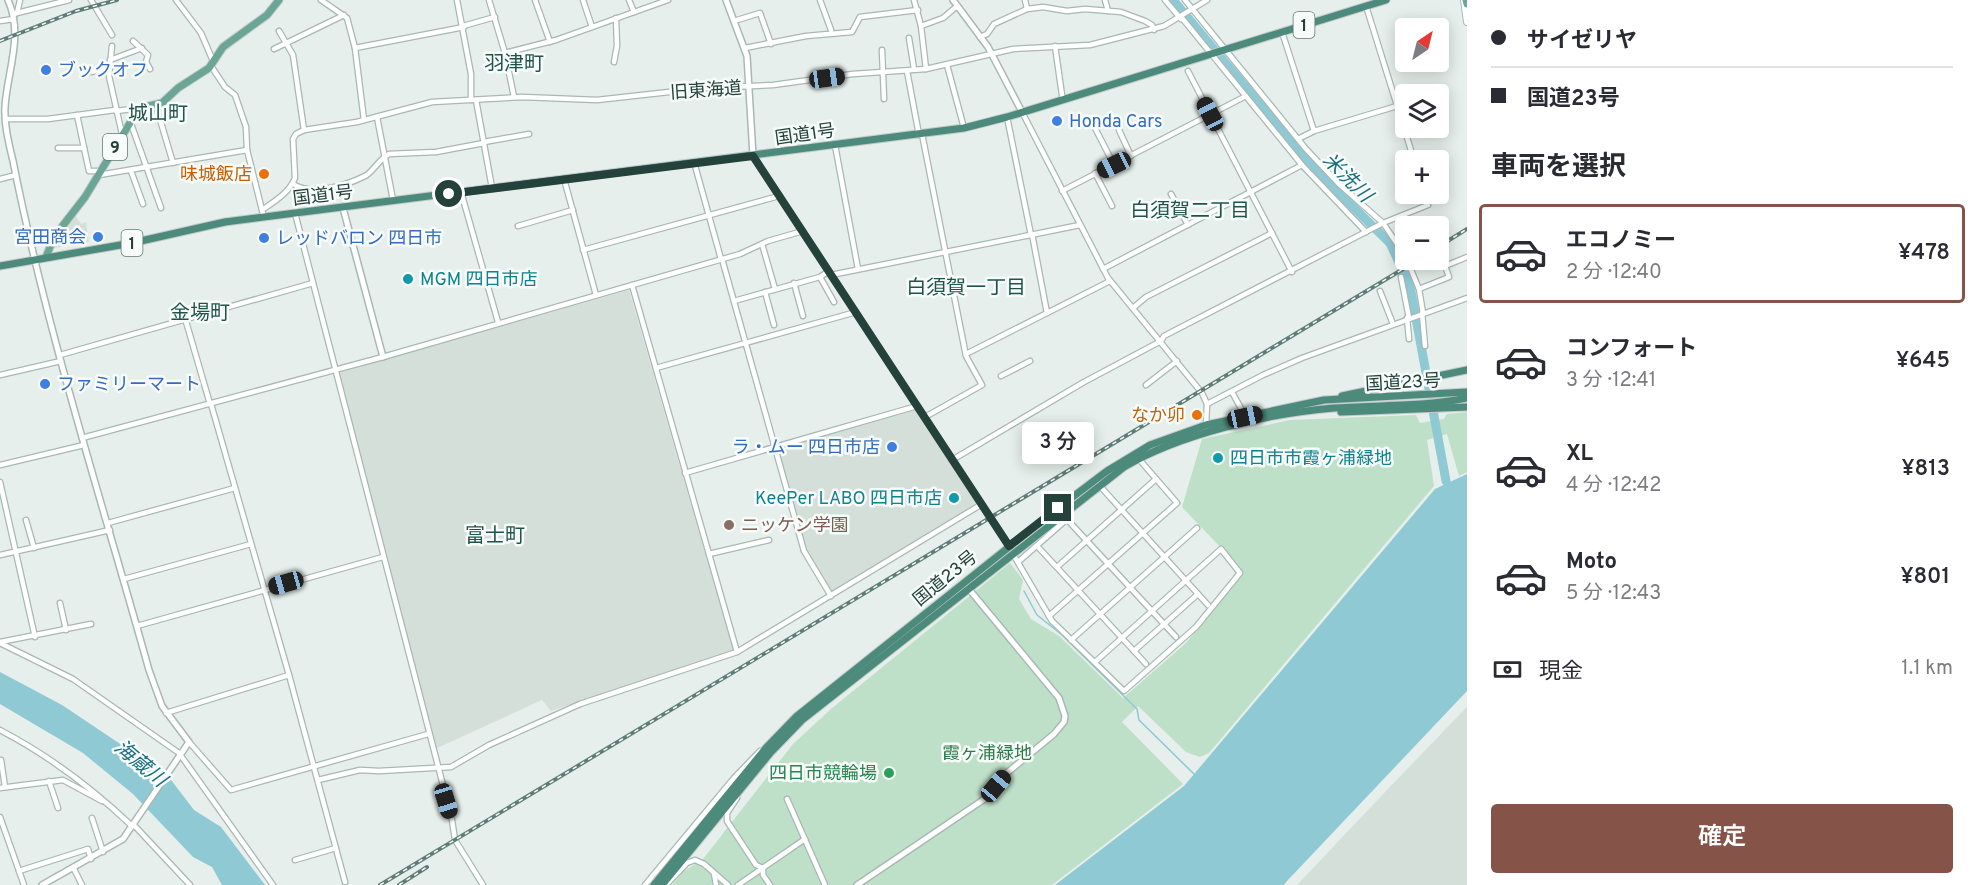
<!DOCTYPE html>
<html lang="ja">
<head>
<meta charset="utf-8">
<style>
	:root { --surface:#fff; --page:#f2f2f3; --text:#2b2b33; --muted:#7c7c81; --line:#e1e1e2; --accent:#855347 }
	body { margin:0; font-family:Overpass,"Noto Sans JP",sans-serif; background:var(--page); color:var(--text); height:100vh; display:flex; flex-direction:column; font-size:22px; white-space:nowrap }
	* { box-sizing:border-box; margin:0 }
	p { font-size:20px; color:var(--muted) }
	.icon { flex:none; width:33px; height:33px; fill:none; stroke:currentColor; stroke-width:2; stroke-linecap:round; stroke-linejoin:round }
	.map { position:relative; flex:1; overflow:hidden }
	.panel { display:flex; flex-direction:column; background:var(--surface); width:510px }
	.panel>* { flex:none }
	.banner { display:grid; align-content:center; height:132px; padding:0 24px; background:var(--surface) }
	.needle { width:39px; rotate:35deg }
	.tools { position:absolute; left:1395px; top:18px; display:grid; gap:12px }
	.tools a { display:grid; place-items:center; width:54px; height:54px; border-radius:6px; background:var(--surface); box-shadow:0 3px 15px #0003; font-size:30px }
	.end { position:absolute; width:27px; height:27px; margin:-14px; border:8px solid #24423a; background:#fff; box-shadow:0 0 0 3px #fff }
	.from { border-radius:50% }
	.bubble { position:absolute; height:42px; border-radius:6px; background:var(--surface); box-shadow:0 3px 15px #0003; font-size:20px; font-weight:600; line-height:42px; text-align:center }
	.car { position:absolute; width:18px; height:36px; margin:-18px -9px; border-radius:8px; box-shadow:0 0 4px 2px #0007; background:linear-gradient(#222 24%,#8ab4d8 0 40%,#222 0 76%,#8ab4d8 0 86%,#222 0) }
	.banner b { display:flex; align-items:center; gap:21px; height:57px; font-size:22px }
	.banner b+b { border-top:2px solid var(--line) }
	.banner i { width:15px; height:15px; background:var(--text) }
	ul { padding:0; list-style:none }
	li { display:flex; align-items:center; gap:18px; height:99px; margin:0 12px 9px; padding:0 12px; border:3px solid transparent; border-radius:6px }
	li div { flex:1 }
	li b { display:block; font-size:22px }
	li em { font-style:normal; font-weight:600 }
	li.active { border-color:var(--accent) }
	li>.icon { width:54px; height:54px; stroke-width:1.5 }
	h2 { padding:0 24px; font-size:27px; line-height:72px }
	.pay { display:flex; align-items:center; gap:15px; height:66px; padding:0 24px; font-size:22px }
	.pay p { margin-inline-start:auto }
	.action { display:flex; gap:12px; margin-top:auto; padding:12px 24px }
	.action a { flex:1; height:69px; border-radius:6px; background:var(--accent); color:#fff; font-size:24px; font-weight:600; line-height:69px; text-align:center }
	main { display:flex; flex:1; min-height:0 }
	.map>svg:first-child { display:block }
</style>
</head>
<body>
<main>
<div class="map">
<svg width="1467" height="885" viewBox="0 0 1467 885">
	<rect width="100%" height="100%" fill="#e6efeb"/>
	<g fill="#d4dfda">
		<path d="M75,215L81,224L86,222L89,242L54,248L58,238Z"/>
		<path d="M629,290L733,650L551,711L542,700L435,749L339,372Z"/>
		<path d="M915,410L978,505L830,593L805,550L778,449Z"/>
		<path d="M1467,707V885H1297L1386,791Z"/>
	</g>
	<path fill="#bfe0c8" d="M1467,412V472L1459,476L1447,434L1427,440L1434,486L1209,753L1200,757L1186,752L1138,706L1122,722L1183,784L1052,885H672L683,872L703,859L793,744L831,709L1010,563L1023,580L1019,599L1031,619L1059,636L1123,698L1186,643L1241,575L1225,552L1182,507L1202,439L1290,420L1416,415L1420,423L1444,419L1447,414Z"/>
	<g fill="#8ec9d4">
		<path d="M1467,474V691L1287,881L1284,885H1055L1184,786L1435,489Z"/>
		<path d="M0,672L62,705L168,776L194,810L221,827L265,885H222L212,867L193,857L133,794L83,753L0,704Z"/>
	</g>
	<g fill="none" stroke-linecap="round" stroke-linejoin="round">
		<path stroke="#8ec9d4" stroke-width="1.5" d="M1024,591L1037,615L1061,634L1137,709L1139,720L1194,774"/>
		<path stroke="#8ec9d4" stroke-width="9" d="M1173,0L1314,169L1390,243L1410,286L1446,481"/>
		<g stroke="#a8b8b2" stroke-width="7">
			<g id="minor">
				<path d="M91,0L112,35"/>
				<path d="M176,0L201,33L213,61"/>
				<path d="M321,0L347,18L355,48L364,120"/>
				<path d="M457,0L471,74V100"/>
				<path d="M489,0L505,53L514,97"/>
				<path d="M535,0L550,42"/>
				<path d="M583,0L592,27"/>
				<path d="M629,0L634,12"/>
				<path d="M820,0L831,30"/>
				<path d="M914,0L921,26L926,69"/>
				<path d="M1025,0L1027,9"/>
				<path d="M1105,0L1108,11"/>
				<path d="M1165,0L1181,19"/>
				<path d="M1185,0L1306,149L1339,184L1383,223L1406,257"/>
				<path d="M1366,6L1414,160"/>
				<path d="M17,13L20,0"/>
				<path d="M13,14L69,0"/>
				<path d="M1182,18L1302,165L1366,232"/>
				<path d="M0,21L14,19"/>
				<path d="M734,21L760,13L771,44"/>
				<path d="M463,26L495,17"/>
				<path d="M921,26L943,18L956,7"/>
				<path d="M279,31L293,55L304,130"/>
				<path d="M1282,32L1314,131L1397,106"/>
				<path d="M980,37L987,34L994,24L1027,9L1043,7L1067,11L1085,9L1121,12L1145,21L1152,25L1154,30"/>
				<path d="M909,38L914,69"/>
				<path d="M133,41L148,55L146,62L150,69"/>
				<path d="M112,46L109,76L122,134"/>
				<path d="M1055,46L1062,95"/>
				<path d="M355,48L464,27"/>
				<path d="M745,48L806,36L852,32L860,17L918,10"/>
				<path d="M274,49L344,15"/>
				<path d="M882,50L884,99"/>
				<path d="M505,53L556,40L668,0"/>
				<path d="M110,60L142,48"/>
				<path d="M614,62L617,46L616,18"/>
				<path d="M947,65L964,128"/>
				<path d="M211,66L225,87L235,95L246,127L247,150L262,210"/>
				<path d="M907,71L919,135"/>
				<path d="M1188,71L1292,272"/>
				<path d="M91,72L108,69"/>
				<path d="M476,100L492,188"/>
				<path d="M156,106L173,163"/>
				<path d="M116,111L140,108"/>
				<path d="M1022,112L1108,278L1202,393L1207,404L1206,425"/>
				<path d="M77,115L89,171H101"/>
				<path d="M377,117L393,200"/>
				<path d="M1007,117L1031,235"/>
				<path d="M5,119H48L115,110"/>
				<path d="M130,121L161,208"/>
				<path d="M1094,126L1114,165"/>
				<path d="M1119,130L1131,156"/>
				<path d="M922,134L966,356L982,385L925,417"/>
				<path d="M1298,139L1314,131"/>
				<path d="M484,142L529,134"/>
				<path d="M835,145L858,269"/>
				<path d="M58,148H84"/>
				<path d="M694,162L721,259"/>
				<path d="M131,171L143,204"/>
				<path d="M1095,173L1112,206"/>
				<path d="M99,175L247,150"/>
				<path d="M0,179L16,175"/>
				<path d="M564,179L596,295"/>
				<path d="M293,184C311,196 345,186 365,176C373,172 379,159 389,154L436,152L484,143"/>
				<path d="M1062,191L1244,97"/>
				<path d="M461,192L498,322"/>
				<path d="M1171,194L1188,225"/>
				<path d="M295,213L452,820L455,840L483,885"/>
				<path d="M264,217L262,210C275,201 289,193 295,178L293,139L296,134L304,130L357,122L432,102L522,97L597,100L705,88L773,85L853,74L926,69L1013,49L1090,45L1164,26L1207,0"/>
				<path d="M518,226L573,210"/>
				<path d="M1032,234L1047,313"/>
				<path d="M762,244L775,289"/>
				<path d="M583,250L779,196"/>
				<path d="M722,259L804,551L831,596"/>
				<path d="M1407,260L1419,289L1423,313"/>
				<path d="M1103,269L1302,165"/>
				<path d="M831,275L1080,225"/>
				<path d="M820,277L834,302"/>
				<path d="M1401,277L1409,318"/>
				<path d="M794,283L803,316"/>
				<path d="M632,285L737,652"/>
				<path d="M1419,289L1449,277L1445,266L1467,257"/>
				<path d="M1380,291L1393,324"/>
				<path d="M765,292L774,325"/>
				<path d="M734,301L820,277L829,271"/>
				<path d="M1133,308L1146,297L1272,233"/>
				<path d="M1422,313L1425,346"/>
				<path d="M185,318L210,404"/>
				<path d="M1407,318L1409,339"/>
				<path d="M966,354L1110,281"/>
				<path d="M60,355L313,283"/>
				<path d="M656,368L856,312"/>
				<path d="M0,375L61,361"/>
				<path d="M1001,376L1030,361"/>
				<path d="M1146,385L1177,361"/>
				<path d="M1232,392L1245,416"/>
				<path d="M211,404L289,675L345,882"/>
				<path d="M1207,404L1263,375L1302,358L1467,298"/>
				<path d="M82,438L383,357L740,254L768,241L803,231"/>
				<path d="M952,460L1084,382L1161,341L1164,336L1383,223L1428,205L1424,194"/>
				<path d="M0,465L84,445"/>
				<path d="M685,473L917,406"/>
				<path d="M0,482L35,637"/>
				<path d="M1099,485L1208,605"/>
				<path d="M1062,514L1176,637"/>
				<path d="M26,520L34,548"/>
				<path d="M108,523L235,488"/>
				<path d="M1038,547L1146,664"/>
				<path d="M709,554L769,540"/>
				<path d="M1013,554L1052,621L1124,691L1196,627L1240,573L1221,549L1095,662"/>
				<path d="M0,555L110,530"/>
				<path d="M1018,562L1067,519"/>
				<path d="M1057,567L1156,479"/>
				<path d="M124,579L251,544"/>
				<path d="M60,603L66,630"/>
				<path d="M1049,616L1177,503L1138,458"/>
				<path d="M137,626L383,557"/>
				<path d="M1071,640L1197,528"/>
				<path d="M0,642L91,624"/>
				<path d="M0,643L73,679L179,753L273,885"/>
				<path d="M1134,651L1198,594"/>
				<path d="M166,713L289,675"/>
				<path d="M0,730C48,755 93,789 132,826"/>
				<path d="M189,742L231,790L428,734"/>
				<path d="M1,760L5,787"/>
				<path d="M318,780L360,770L379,771L451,767L489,745L580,704L737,652L982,504"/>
				<path d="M49,781L58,808"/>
				<path d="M0,788L63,780L102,801"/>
				<path d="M737,798L727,813V821L756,865L763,868"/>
				<path d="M787,799L825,885"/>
				<path d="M0,817L24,885"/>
				<path d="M92,818L103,852"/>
				<path d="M133,824L190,885"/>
				<path d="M295,860L336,848"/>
				<path d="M763,868V875L770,885"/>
				<path d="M74,869L82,885"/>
				<path d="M19,871L88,849L91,859"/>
				<path d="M714,873L716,885"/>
				<path d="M645,885L734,778L760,751"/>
				<path d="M666,885L687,863L695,860L704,864L728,885"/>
				<path d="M738,885L805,839"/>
			</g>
		</g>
		<g stroke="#a8b8b2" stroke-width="8">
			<g id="tertiary">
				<path d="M8,0C24,35 7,72 5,107C4,125 9,144 13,161C47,333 102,501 149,670L162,706L189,742L123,839L42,885"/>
				<path d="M726,0L747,56L753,156L1009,546"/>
				<path d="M953,0L988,47L1022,112"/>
				<path d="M343,208L383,357"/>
				<path d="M857,885L983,800L1008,772L1054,734L1064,722L1065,716L1059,698L968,588"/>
			</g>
		</g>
		<g stroke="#a4bbb3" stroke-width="8">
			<path id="secondary" d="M1464,0L1467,22"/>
		</g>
		<g stroke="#c2cac8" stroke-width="9">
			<g id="primary">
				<path d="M1466,0L1467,4"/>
				<path d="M46,257L54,237L85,197L136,113L140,108L162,103L178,88L209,68L223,47L267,15L279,0"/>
			</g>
		</g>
		<g stroke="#c2cac8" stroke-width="9">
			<g id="trunk">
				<path d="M0,266L132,243L225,222L964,128L1007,117L1386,0"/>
				<path d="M1342,396L1467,370"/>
				<path d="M1341,412L1467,407"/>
				<path d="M654,885L766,748L797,716L1058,508L1107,471L1150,445L1206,425L1324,400L1467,392"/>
				<path d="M662,885L771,752L802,720L1124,467C1179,434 1270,413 1334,408C1378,405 1423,407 1467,398"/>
			</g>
		</g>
		<use href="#minor" stroke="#fff" stroke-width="4.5"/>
		<use href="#tertiary" stroke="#fff" stroke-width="5"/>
		<use href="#secondary" stroke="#fff" stroke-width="6"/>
		<use href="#primary" stroke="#6aa596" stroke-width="7"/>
		<use href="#trunk" stroke="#4c8a7c" stroke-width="7"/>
		<g stroke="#5f7d75" stroke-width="4">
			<g id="rail">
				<path d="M0,41L76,11L117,0"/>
				<path d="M1438,247L1467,229"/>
				<path d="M380,885L1418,260"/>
				<path d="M399,885L427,867"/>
			</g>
		</g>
		<use href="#rail" stroke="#f7fbf9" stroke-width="1.5" stroke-dasharray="4.5" stroke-linecap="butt"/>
	</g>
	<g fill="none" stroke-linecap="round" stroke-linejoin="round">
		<path stroke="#24423a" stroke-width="8" d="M449,194L753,156L1009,546L1058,508"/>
	</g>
	<g fill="#3f7fe0" stroke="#f7fbf9" stroke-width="2">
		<circle cx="46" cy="70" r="6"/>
		<circle cx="1057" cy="121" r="6"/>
		<circle cx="98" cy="237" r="6"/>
		<circle cx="264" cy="238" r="6"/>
		<circle cx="45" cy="384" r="6"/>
		<circle cx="892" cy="447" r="6"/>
	</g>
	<g fill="#e8710a" stroke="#f7fbf9" stroke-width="2">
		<circle cx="264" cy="174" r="6"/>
		<circle cx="1197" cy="415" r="6"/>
	</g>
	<g fill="#0f9aa8" stroke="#f7fbf9" stroke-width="2">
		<circle cx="408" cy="279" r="6"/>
		<circle cx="1218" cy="458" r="6"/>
		<circle cx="954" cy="498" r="6"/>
	</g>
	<circle fill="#8d6e63" stroke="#f7fbf9" stroke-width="2" cx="729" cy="525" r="6"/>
	<circle fill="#2e9e5b" stroke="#f7fbf9" stroke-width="2" cx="889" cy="773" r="6"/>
	<g text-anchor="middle" stroke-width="5" stroke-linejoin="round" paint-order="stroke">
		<g fill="#f7fbf9" stroke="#637a73" stroke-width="1.5">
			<rect x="1293.5" y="12" width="21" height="26" rx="4.5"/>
			<rect x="103" y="134" width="24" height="26" rx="4.5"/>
			<rect x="121.5" y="230" width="21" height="26" rx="4.5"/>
		</g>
		<g font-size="16" font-weight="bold" fill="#24423a">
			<text x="1304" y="31">1</text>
			<text x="115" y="153">9</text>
			<text x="132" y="249">1</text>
		</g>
		<g font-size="18" fill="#366cbe" stroke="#f7fbf9" text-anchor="start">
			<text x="58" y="76">ブックオフ</text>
			<text x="1069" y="127">Honda Cars</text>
			<text x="86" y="243" text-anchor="end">宮田商会</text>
			<text x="276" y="244">レッドバロン 四日市</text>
			<text x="57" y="390">ファミリーマート</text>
			<text x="880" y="453" text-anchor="end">ラ・ムー 四日市店</text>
		</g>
		<g font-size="18" fill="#24423a" stroke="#f7fbf9">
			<text transform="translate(706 90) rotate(-4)" y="6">旧東海道</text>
			<text transform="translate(805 134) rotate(-8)" y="6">国道1号</text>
			<text transform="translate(323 195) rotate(-7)" y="6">国道1号</text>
			<text transform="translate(1403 382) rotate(-3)" y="6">国道23号</text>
			<text transform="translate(945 578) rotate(-39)" y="6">国道23号</text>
		</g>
		<g font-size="18" fill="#c56008" stroke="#f7fbf9" text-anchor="end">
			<text x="252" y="180">味城飯店</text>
			<text x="1185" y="421">なか卯</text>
		</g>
		<g font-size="18" fill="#0d838f" stroke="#f7fbf9" text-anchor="start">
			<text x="420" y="285">MGM 四日市店</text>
			<text x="1230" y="464">四日市市霞ヶ浦緑地</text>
			<text x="942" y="504" text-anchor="end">KeePer LABO 四日市店</text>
		</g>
		<g font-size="18" fill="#785e54" stroke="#f7fbf9" text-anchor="start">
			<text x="741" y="531">ニッケン学園</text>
		</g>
		<g font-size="18" fill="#2d7a4b" stroke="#f7fbf9">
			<text x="987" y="759">霞ヶ浦緑地</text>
		</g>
		<g font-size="18" fill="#27864d" stroke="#f7fbf9" text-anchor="end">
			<text x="877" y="779">四日市競輪場</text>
		</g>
		<g font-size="20" fill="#1f5548" stroke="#f7fbf9">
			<text x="514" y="70">羽津町</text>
			<text x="158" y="120">城山町</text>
			<text x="1190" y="217">白須賀二丁目</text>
			<text x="966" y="294">白須賀一丁目</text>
			<text x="200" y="319">金場町</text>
			<text x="495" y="542">富士町</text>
		</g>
		<g font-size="20" font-style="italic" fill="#1c6f80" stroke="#f7fbf9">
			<text transform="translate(1348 177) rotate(45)" y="7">米洗川</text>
			<text transform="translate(141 763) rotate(40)" y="7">海蔵川</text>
		</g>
	</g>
</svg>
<div class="tools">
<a><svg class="needle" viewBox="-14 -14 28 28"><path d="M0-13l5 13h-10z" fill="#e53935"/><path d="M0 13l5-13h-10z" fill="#7c7c81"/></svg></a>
<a><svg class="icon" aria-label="layers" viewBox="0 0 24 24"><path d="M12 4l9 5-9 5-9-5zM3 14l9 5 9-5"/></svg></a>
<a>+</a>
<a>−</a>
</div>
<i class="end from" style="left:449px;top:194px"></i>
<i class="end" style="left:1058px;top:508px"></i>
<div class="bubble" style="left:1022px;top:422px;width:72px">3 分</div>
<i class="car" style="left:827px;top:78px;rotate:82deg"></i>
<i class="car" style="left:1210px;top:114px;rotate:332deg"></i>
<i class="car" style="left:1114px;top:165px;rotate:244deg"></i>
<i class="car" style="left:1245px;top:417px;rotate:78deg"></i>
<i class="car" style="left:286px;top:583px;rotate:254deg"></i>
<i class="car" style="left:996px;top:786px;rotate:40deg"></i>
<i class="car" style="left:446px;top:801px;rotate:163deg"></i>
</div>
<section class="panel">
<div class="banner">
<b><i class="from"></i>サイゼリヤ</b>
<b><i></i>国道23号</b>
</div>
<h2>車両を選択</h2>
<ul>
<li class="active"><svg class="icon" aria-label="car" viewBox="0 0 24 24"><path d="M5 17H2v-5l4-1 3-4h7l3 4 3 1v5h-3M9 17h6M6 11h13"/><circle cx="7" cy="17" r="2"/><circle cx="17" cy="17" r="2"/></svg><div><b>エコノミー</b><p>2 分 · 12:40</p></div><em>¥478</em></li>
<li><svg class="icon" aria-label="car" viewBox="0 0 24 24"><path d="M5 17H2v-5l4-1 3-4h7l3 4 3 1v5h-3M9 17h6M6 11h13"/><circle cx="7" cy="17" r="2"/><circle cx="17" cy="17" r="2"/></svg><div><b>コンフォート</b><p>3 分 · 12:41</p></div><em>¥645</em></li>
<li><svg class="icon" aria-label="car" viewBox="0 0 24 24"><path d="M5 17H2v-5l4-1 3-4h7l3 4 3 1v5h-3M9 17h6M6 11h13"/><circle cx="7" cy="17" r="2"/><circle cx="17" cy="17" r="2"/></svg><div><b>XL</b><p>4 分 · 12:42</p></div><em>¥813</em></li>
<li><svg class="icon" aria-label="car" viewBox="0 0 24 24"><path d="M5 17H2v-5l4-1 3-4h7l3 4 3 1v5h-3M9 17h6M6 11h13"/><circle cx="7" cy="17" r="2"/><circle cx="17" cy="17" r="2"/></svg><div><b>Moto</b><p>5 分 · 12:43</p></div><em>¥801</em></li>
</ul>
<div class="pay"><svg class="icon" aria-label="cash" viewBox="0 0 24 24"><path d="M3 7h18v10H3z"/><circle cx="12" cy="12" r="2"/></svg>現金<p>1.1 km</p></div>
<div class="action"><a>確定</a></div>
</section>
</main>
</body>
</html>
